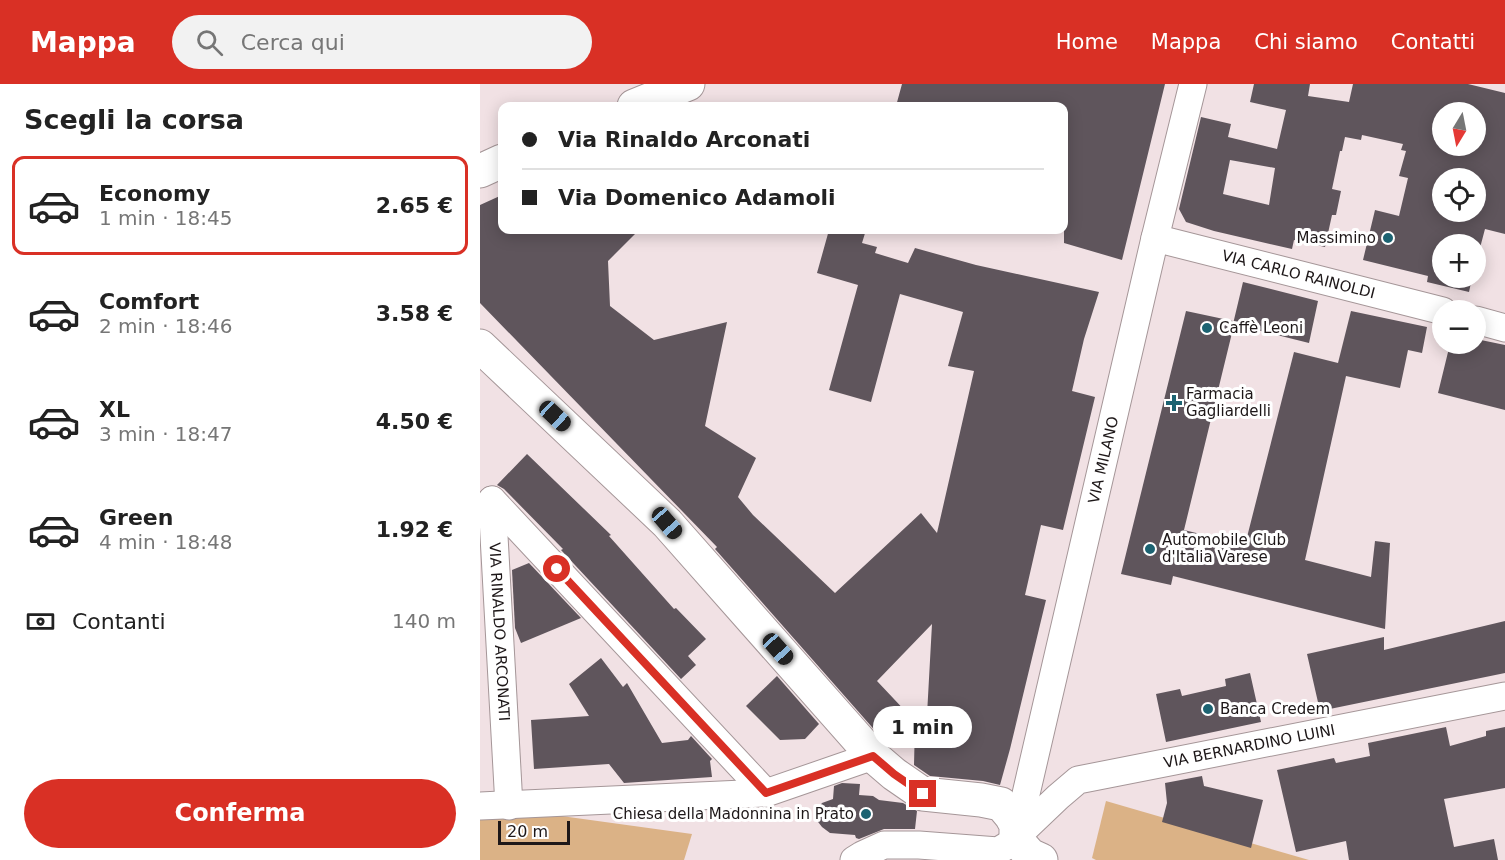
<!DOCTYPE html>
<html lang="it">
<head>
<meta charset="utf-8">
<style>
	:root { --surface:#fff; --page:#f2f2f2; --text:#222; --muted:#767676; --line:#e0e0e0; --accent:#d93025 }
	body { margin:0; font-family:"DejaVu Sans",sans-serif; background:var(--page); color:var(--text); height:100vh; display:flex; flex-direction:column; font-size:22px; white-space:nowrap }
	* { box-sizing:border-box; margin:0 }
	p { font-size:20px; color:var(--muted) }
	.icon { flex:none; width:33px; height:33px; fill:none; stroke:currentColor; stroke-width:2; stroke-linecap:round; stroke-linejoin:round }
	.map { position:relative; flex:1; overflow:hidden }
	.side { display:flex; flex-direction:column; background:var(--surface); width:480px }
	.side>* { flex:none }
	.banner { position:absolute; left:18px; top:18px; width:570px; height:132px; border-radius:12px; box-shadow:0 3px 15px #0003; display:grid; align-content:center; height:132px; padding:0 24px; background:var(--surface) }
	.needle { width:39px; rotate:190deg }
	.fabs { position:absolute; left:952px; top:18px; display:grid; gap:12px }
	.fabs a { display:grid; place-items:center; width:54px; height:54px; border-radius:50%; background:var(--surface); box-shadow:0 3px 15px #0003; font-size:30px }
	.scale { position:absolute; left:18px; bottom:15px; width:72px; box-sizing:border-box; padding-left:6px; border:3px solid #1d1718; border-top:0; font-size:16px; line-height:21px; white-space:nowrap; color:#1d1718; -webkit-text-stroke:4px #fff; paint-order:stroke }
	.end { position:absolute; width:27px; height:27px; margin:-14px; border:8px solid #d93025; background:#fff; box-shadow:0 0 0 3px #fff }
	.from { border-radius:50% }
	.bubble { position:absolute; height:42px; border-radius:21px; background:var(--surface); box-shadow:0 3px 15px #0003; font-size:20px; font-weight:800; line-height:42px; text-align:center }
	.car { position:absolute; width:18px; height:36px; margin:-18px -9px; border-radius:8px; box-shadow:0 0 4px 2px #0007; background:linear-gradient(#222 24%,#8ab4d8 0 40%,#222 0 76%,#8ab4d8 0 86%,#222 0) }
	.banner b { display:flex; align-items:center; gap:21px; height:57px; font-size:22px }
	.banner b+b { border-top:2px solid var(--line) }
	.banner i { width:15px; height:15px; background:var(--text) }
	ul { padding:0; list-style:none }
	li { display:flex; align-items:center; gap:18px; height:99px; margin:0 12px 9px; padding:0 12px; border:3px solid transparent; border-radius:12px }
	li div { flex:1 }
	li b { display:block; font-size:22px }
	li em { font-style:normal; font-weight:800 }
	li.selected { border-color:var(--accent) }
	li>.icon { width:54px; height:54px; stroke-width:1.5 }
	h2 { padding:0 24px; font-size:27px; line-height:72px }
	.pay { display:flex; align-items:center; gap:15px; height:66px; padding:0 24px; font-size:22px }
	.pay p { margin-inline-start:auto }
	.cta { display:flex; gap:12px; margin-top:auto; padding:12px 24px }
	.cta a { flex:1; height:69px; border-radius:36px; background:var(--accent); color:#fff; font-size:24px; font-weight:800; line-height:69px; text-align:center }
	header { display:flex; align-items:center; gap:36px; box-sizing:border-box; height:84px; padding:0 30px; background:var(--accent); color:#fff }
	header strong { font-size:28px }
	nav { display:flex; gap:33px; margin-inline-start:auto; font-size:21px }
	.search { width:420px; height:54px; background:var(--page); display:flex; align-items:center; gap:15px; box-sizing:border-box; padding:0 21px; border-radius:33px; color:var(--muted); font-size:22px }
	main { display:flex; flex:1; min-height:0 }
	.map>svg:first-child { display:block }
</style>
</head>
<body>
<header>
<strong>Mappa</strong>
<div class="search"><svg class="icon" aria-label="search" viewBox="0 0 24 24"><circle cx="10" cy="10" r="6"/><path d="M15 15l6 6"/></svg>Cerca qui</div>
<nav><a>Home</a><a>Mappa</a><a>Chi siamo</a><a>Contatti</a></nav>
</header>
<main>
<section class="side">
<h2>Scegli la corsa</h2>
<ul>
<li class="selected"><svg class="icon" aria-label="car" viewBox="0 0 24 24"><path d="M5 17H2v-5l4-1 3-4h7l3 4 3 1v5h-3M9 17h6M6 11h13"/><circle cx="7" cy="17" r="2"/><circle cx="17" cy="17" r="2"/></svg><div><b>Economy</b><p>1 min · 18:45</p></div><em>2.65 €</em></li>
<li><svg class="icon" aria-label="car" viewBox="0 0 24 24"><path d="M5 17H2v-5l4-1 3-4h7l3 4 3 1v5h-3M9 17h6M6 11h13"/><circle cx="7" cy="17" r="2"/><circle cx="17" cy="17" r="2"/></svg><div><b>Comfort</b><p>2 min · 18:46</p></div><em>3.58 €</em></li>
<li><svg class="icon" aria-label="car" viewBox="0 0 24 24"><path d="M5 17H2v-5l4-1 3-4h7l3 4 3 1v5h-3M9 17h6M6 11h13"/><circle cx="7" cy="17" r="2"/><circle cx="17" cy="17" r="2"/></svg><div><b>XL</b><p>3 min · 18:47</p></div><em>4.50 €</em></li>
<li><svg class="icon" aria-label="car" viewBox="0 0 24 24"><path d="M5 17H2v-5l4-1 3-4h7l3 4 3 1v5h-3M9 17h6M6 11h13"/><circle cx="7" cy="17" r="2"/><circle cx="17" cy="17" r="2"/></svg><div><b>Green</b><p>4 min · 18:48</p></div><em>1.92 €</em></li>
</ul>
<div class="pay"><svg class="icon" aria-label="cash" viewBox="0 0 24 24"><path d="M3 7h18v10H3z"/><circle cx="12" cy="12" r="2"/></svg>Contanti<p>140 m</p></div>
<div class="cta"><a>Conferma</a></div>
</section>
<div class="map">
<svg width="1025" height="776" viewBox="0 0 1025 776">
	<rect width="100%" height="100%" fill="#f1e1e4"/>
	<g fill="#dbb286">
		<path d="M626,717L829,776H616L612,774Z"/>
		<path d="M45,727L212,750L204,776H0V732Z"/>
	</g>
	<g fill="#5f555c" fill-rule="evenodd">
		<path d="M422,0H685L642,176L584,159V22H416Z"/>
		<path d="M774,0H830L828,12L869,18L873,0H988L1025,9V150L1005,145L996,179V160H963V194H992L989,208L947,198L948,192L883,176L895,126L919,132L928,94L919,92L926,67L921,66L923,60L882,51L881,56L865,53L862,67H860L852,105L861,107L856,131H852L845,163L814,156L812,165L734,147L706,138L699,125L721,33L751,40L748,53L797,65L806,26L770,18ZM963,28H996V62H963ZM750,76L795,84L789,121L743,110ZM963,94H996V128H963Z"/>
		<path d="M22,111V146H159L128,177L130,222L174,256L247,238L225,342L276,374L258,413L273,431L355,509L441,429L457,449L494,287L468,282L483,228L420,210L391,318L349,306L378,201L337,189L349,146H386L382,159L397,163L395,169L428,179L435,164L496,181L619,208L604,255L592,307L615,313L583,446L561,441L545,511L566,516L530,665L520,701L503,697L450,692L434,681L435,640L411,663L406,659L235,465L237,463L0,219V121ZM452,540L446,649L397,597Z"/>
		<path d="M763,198L838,217L829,259L753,240L751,253L704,446L765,461L814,268L858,279L871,227L947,243L942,269L928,266L920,304L866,292L825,476L891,493L895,457L910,459L905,545L693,492L691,501L641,490L706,227L753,237V240Z"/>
		<path d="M996,255L1025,261V326L958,309L970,260H996Z"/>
		<path d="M47,370L131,451L129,452L194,525L196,524L226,555L208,572L216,581L201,595L81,466L83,465L24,405L17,401Z"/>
		<path d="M49,479L101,534L41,559L35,544L32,486Z"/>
		<path d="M1025,537V589L840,627L827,570L904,553V566Z"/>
		<path d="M121,574L143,603L147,599L182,659L208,656L211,652L232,675L230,677L232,693L144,699L129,680L54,685L51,636L109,632L89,600Z"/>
		<path d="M770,589L781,638L686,658L676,610L700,605L702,612L746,602L745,595Z"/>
		<path d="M297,592L339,640L325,655L300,656L266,622Z"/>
		<path d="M966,643L970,662L1006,652V647L1025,643V704L964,715L974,763L1014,755L1018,776H869L866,757L816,768L797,686L854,674L856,679L890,672L888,659Z"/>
		<path d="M722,692L724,702L783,716L771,764L682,738L687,719L685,699Z"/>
		<path d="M362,699L380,700L379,711L393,712L399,716L423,719L437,727L435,745H404L379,755L376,754L375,751L350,749L342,743L335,734L337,726L342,719L353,715L354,702Z"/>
	</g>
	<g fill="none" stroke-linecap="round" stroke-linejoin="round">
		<g stroke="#a59698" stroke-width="29">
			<g id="minor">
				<path id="s1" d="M675,154L963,227"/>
				<path d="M996,236L1025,244"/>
				<path d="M12,416L286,709"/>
				<path id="s2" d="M12,416L29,722"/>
				<path d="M0,722L286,709L393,672"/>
				<path id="s3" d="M536,753L675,154L713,0"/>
				<path id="s4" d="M374,776L382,771L404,761H439L518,767L533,758L536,753L578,713L598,696L1025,612"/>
			</g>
		</g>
		<g stroke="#a59698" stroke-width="35">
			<path id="tertiary" d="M0,262L187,439L393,672L414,690L443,710L501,716L521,720L531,732L536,741V753L542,762L550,771L561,776"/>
		</g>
		<g stroke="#a59698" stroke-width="35">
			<g id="secondary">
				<path d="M154,22L208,0"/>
				<path d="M0,87L22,77"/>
			</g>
		</g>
		<use href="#minor" stroke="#fff" stroke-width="27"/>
		<use href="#tertiary" stroke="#fff" stroke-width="33"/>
		<use href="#secondary" stroke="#fff" stroke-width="33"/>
	</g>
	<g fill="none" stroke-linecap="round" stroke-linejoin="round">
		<path stroke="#d93025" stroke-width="8" d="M77,485L286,709L393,672L414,690L443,710"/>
	</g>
	<g fill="#1c6372" stroke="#fff" stroke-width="2">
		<circle cx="908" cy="154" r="6"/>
		<circle cx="727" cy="244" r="6"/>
		<path d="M691 310h6v6h6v6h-6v6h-6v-6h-6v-6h6z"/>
		<circle cx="670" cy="465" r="6"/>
		<circle cx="728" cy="625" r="6"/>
		<circle cx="386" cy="730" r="6"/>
	</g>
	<g text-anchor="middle" stroke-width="6" stroke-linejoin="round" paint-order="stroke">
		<g font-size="15" fill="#1d1718" stroke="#fff" text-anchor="start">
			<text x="896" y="159" text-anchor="end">Massimino</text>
			<text x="739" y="249">Caffè Leoni</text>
			<text x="706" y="315">Farmacia<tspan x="706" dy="17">Gagliardelli</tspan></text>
			<text x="682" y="461">Automobile Club<tspan x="682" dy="17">d'Italia Varese</tspan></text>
			<text x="740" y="630">Banca Credem</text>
			<text x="374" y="735" text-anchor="end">Chiesa della Madonnina in Prato</text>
		</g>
		<g font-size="15" fill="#1d1718" stroke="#fff">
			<text dy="5" stroke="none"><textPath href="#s1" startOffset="148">VIA CARLO RAINOLDI</textPath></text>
			<text dy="5" stroke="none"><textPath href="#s3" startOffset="387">VIA MILANO</textPath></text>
			<text dy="5" stroke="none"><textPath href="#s2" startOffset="132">VIA RINALDO ARCONATI</textPath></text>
			<text dy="5" stroke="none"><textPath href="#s4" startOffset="430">VIA BERNARDINO LUINI</textPath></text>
		</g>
	</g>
</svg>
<div class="fabs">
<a><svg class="needle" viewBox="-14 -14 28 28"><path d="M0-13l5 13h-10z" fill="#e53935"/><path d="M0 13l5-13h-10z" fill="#767676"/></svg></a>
<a><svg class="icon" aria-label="locate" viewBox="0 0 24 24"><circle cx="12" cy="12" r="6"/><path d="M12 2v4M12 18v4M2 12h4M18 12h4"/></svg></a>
<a>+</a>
<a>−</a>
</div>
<div class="scale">20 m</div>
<i class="end from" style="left:77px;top:485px"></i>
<i class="end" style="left:443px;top:710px"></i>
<div class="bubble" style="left:393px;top:622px;width:99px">1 min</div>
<i class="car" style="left:75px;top:332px;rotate:133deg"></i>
<i class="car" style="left:187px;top:439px;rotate:139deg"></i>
<i class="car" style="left:298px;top:565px;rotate:138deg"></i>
<div class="banner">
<b><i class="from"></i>Via Rinaldo Arconati</b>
<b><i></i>Via Domenico Adamoli</b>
</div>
</div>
</main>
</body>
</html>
